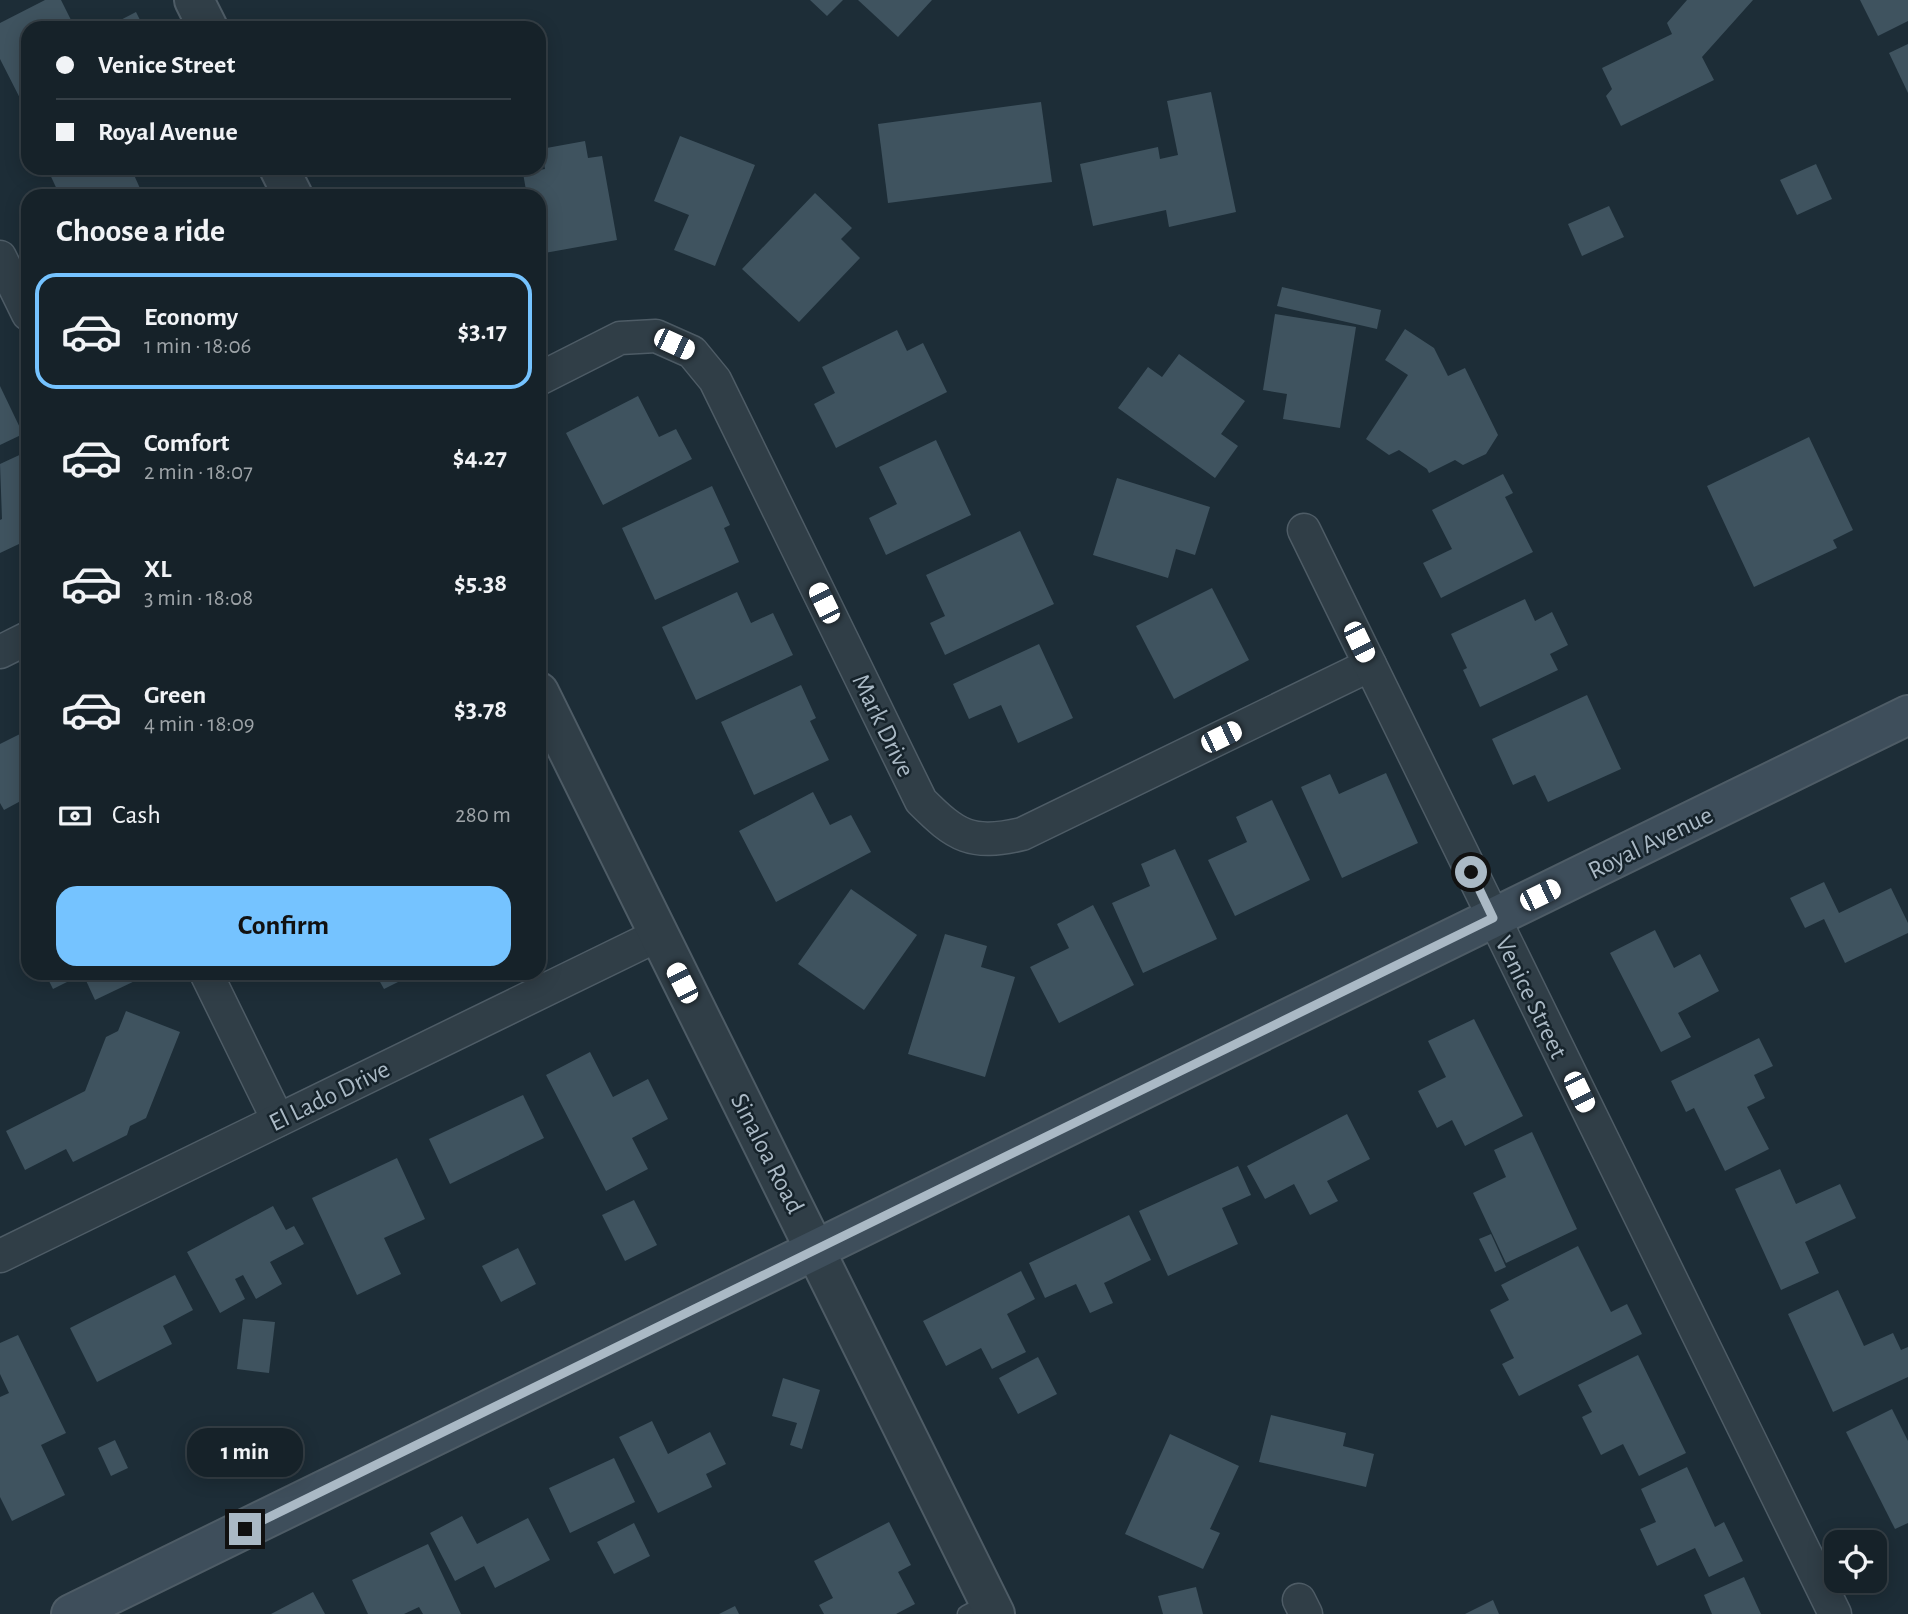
<!DOCTYPE html>
<html lang="en">
<head>
<meta charset="utf-8">
<style>
	:root { --surface:#162229; --page:#232f35; --text:#f1f3f6; --muted:#9ea4a8; --line:#353f46; --accent:#75c3ff }
	body { margin:0; font-family:"Alegreya Sans",sans-serif; background:var(--page); color:var(--text); height:100vh; display:flex; flex-direction:column; font-size:26px; white-space:nowrap }
	* { box-sizing:border-box; margin:0 }
	p { font-size:23px; color:var(--muted) }
	.icon { flex:none; width:38px; height:38px; fill:none; stroke:currentColor; stroke-width:2; stroke-linecap:round; stroke-linejoin:round }
	.map { position:relative; flex:1; overflow:hidden }
	.side { position:absolute; left:21px; top:189px; width:525px; height:791px; display:flex; flex-direction:column; background:var(--surface); border-radius:21px; box-shadow:0 4px 18px #0003,0 0 0 2px var(--line) }
	.side>* { flex:none }
	.banner { position:absolute; left:21px; top:21px; width:525px; height:154px; border-radius:21px; box-shadow:0 4px 18px #0003,0 0 0 2px var(--line); display:grid; align-content:center; height:154px; padding:0 35px; background:var(--surface) }
	.tools { position:absolute; left:1824px; top:1530px; display:grid; gap:14px }
	.tools a { display:grid; place-items:center; width:63px; height:63px; border-radius:14px; background:var(--surface); box-shadow:0 4px 18px #0003,0 0 0 2px var(--line); font-size:35px }
	.end { position:absolute; width:32px; height:32px; margin:-16px; border:9px solid #aab9c5; background:#111; box-shadow:0 0 0 4px #111 }
	.from { border-radius:50% }
	.bubble { position:absolute; height:49px; border-radius:21px; background:var(--surface); box-shadow:0 4px 18px #0003,0 0 0 2px var(--line); font-size:23px; font-weight:700; line-height:49px; text-align:center }
	.car { position:absolute; width:21px; height:42px; margin:-21px -10px; border-radius:9px; box-shadow:0 0 5px 2px #0007; background:linear-gradient(#fff 24%,#345 0 40%,#fff 0 76%,#345 0 86%,#fff 0) }
	.banner b { display:flex; align-items:center; gap:24px; height:66px; font-size:26px }
	.banner b+b { border-top:2px solid var(--line) }
	.banner i { width:18px; height:18px; background:var(--text) }
	ul { padding:0; list-style:none }
	li { display:flex; align-items:center; gap:21px; height:116px; margin:0 14px 10px; padding:0 21px; border:4px solid transparent; border-radius:21px }
	li div { flex:1 }
	li b { display:block; font-size:26px }
	li em { font-style:normal; font-weight:700 }
	li.on { border-color:var(--accent) }
	li>.icon { width:63px; height:63px; stroke-width:1.5 }
	h2 { padding:0 35px; font-size:32px; line-height:84px }
	.pay { display:flex; align-items:center; gap:18px; height:77px; padding:0 35px; font-size:26px }
	.pay p { margin-inline-start:auto }
	.cta { display:flex; gap:14px; margin-top:auto; padding:14px 35px }
	.cta a { flex:1; height:80px; border-radius:21px; background:var(--accent); color:#111; font-size:28px; font-weight:700; line-height:80px; text-align:center }
	.map>svg:first-child { display:block }
</style>
</head>
<body>
<div class="map">
<svg width="1908" height="1614" viewBox="0 0 1908 1614">
	<rect width="100%" height="100%" fill="#1d2d37"/>
	<g fill="#3f535f">
		<path d="M45,0H61L75,28H28V114L0,59V23Z"/>
		<path d="M810,0H843L827,16Z"/>
		<path d="M858,0H932L898,37Z"/>
		<path d="M1687,0H1753L1702,57L1714,80L1621,126L1606,96L1612,89L1602,68L1672,34L1667,23Z"/>
		<path d="M1860,0H1908V21L1878,36Z"/>
		<path d="M136,12L144,28H105Z"/>
		<path d="M1908,44V93L1889,53Z"/>
		<path d="M1211,92L1236,212L1169,227L1166,210L1093,226L1080,164L1158,147L1160,159L1178,155L1167,101Z"/>
		<path d="M1041,102L1052,182L888,203L878,124Z"/>
		<path d="M680,136L755,165L715,266L674,250L689,215L654,201Z"/>
		<path d="M585,141L588,158L602,156L617,240L539,254V196H527L523,173L545,169L541,149Z"/>
		<path d="M1816,164L1832,199L1797,215L1780,180Z"/>
		<path d="M47,168H131L142,193L135,196H60Z"/>
		<path d="M815,193L852,228L841,239L860,258L799,322L742,269Z"/>
		<path d="M1609,206L1624,237L1582,256L1568,224Z"/>
		<path d="M1282,287L1381,310L1377,329L1277,306Z"/>
		<path d="M1275,314L1356,327L1340,428L1283,419L1287,394L1263,390Z"/>
		<path d="M1405,329L1434,348L1448,376L1465,368L1498,435L1486,454L1463,465L1455,460L1429,473L1427,469L1399,450L1389,455L1366,439L1408,375L1385,360Z"/>
		<path d="M897,330L907,351L923,343L947,392L836,448L814,404L835,393L822,367Z"/>
		<path d="M1179,354L1245,401L1221,434L1238,446L1215,478L1118,408L1148,367L1162,377Z"/>
		<path d="M0,386L23,434L0,445Z"/>
		<path d="M638,396L659,437L676,429L692,459L603,505L566,433Z"/>
		<path d="M1809,437L1853,530L1833,540L1837,548L1754,587L1707,486Z"/>
		<path d="M936,440L971,515L886,555L869,518L897,504L879,467Z"/>
		<path d="M28,451V562L19,544L0,553V520L2,519L0,464Z"/>
		<path d="M1503,474L1513,493L1505,497L1533,552L1441,598L1423,563L1452,549L1432,510Z"/>
		<path d="M1117,478L1210,507L1195,555L1176,549L1168,578L1093,555Z"/>
		<path d="M712,486L730,525L724,528L739,562L655,600L622,528Z"/>
		<path d="M1020,531L1054,604L945,655L930,623L945,616L926,575Z"/>
		<path d="M1212,588L1249,660L1174,699L1136,626Z"/>
		<path d="M737,592L751,623L773,613L793,655L696,700L662,627Z"/>
		<path d="M1525,599L1535,621L1552,612L1568,645L1550,654L1558,670L1480,707L1463,670L1467,668L1451,634Z"/>
		<path d="M1039,644L1073,718L1018,743L1001,705L969,719L953,684Z"/>
		<path d="M801,685L816,718L810,721L829,760L754,795L721,722Z"/>
		<path d="M1587,695L1621,769L1548,802L1535,775L1513,785L1492,739Z"/>
		<path d="M28,730V797L4,810L0,803V744Z"/>
		<path d="M1386,773L1418,843L1342,878L1301,787L1330,774L1339,794Z"/>
		<path d="M813,792L830,825L851,815L871,852L776,902L739,831Z"/>
		<path d="M1272,800L1310,880L1235,916L1208,860L1247,842L1236,817Z"/>
		<path d="M1175,849L1217,939L1143,973L1112,903L1150,886L1141,864Z"/>
		<path d="M1824,882L1839,913L1891,888L1908,923V933L1845,963L1824,919L1805,928L1790,898Z"/>
		<path d="M851,889L917,935L864,1010L798,964Z"/>
		<path d="M1093,905L1134,985L1059,1023L1030,967L1069,948L1057,924Z"/>
		<path d="M1655,930L1674,968L1700,954L1719,991L1678,1013L1691,1037L1661,1052L1610,953Z"/>
		<path d="M945,934L987,946L981,967L1015,977L985,1077L908,1054Z"/>
		<path d="M45,973H136L139,979L95,1000L83,974L53,989Z"/>
		<path d="M375,973H416L384,989Z"/>
		<path d="M126,1011L180,1032L146,1118L130,1126L127,1135L73,1162L66,1149L25,1170L6,1131L85,1091L106,1037L118,1031Z"/>
		<path d="M1474,1019L1523,1116L1465,1146L1452,1120L1437,1128L1418,1091L1446,1077L1428,1041Z"/>
		<path d="M1759,1038L1773,1066L1754,1075L1765,1098L1747,1107L1769,1149L1725,1171L1694,1108L1686,1112L1671,1081Z"/>
		<path d="M590,1052L613,1097L648,1079L668,1119L632,1138L648,1169L606,1191L546,1075Z"/>
		<path d="M523,1095L544,1138L450,1184L429,1139Z"/>
		<path d="M1347,1114L1370,1159L1327,1181L1338,1201L1310,1215L1294,1184L1265,1199L1247,1166Z"/>
		<path d="M1532,1132L1577,1229L1506,1263L1473,1193L1506,1177L1494,1150Z"/>
		<path d="M397,1158L425,1219L384,1238L401,1274L357,1295L312,1198Z"/>
		<path d="M1238,1166L1251,1195L1222,1208L1238,1244L1168,1276L1139,1211Z"/>
		<path d="M1780,1169L1796,1204L1840,1184L1856,1218L1805,1242L1819,1273L1781,1290L1735,1189Z"/>
		<path d="M634,1200L657,1245L625,1261L602,1215Z"/>
		<path d="M273,1206L286,1230L294,1226L304,1244L270,1262L282,1284L256,1299L243,1275L235,1279L245,1299L220,1313L187,1252Z"/>
		<path d="M1129,1215L1151,1260L1104,1283L1113,1303L1090,1313L1076,1284L1045,1298L1029,1263Z"/>
		<path d="M1491,1234L1506,1267L1495,1272L1479,1239Z"/>
		<path d="M1578,1246L1611,1312L1627,1304L1642,1334L1519,1396L1502,1364L1514,1358L1490,1310L1509,1300L1501,1285Z"/>
		<path d="M518,1248L536,1284L501,1302L482,1266Z"/>
		<path d="M1021,1271L1035,1299L1007,1314L1026,1352L992,1369L981,1348L946,1366L923,1321Z"/>
		<path d="M175,1275L193,1310L163,1326L172,1344L97,1382L70,1328Z"/>
		<path d="M1838,1290L1864,1346L1893,1333L1901,1350L1908,1347V1377L1833,1412L1788,1314Z"/>
		<path d="M243,1319L275,1322L269,1373L237,1369Z"/>
		<path d="M18,1335L66,1433L41,1445L65,1495L12,1521L0,1497V1397L9,1393L0,1374V1343Z"/>
		<path d="M1638,1355L1686,1453L1639,1476L1623,1444L1601,1455L1582,1417L1592,1412L1578,1385Z"/>
		<path d="M1038,1357L1057,1394L1018,1414L999,1378Z"/>
		<path d="M783,1378L820,1390L802,1449L790,1445L797,1423L772,1416Z"/>
		<path d="M1892,1409L1908,1441V1523L1895,1529L1846,1432Z"/>
		<path d="M1271,1415L1346,1433L1343,1446L1374,1454L1366,1487L1259,1462Z"/>
		<path d="M652,1421L668,1454L710,1432L726,1464L706,1474L712,1487L658,1513L619,1437Z"/>
		<path d="M1170,1434L1239,1466L1210,1529L1220,1533L1203,1569L1125,1534Z"/>
		<path d="M115,1440L128,1468L111,1476L98,1448Z"/>
		<path d="M614,1458L635,1502L570,1533L549,1488Z"/>
		<path d="M1687,1467L1715,1527L1724,1522L1743,1561L1709,1577L1695,1548L1657,1566L1640,1529L1656,1522L1641,1489Z"/>
		<path d="M462,1516L477,1544L528,1518L550,1560L495,1588L484,1566L455,1581L430,1533Z"/>
		<path d="M889,1522L911,1565L898,1572L915,1604L896,1614H824L819,1605L833,1598L814,1561Z"/>
		<path d="M634,1523L650,1556L614,1574L597,1542Z"/>
		<path d="M428,1544L461,1614H423L419,1607L404,1614H368L352,1580Z"/>
		<path d="M1744,1577L1761,1614H1712L1704,1595Z"/>
		<path d="M1196,1587L1203,1614H1163L1158,1596Z"/>
		<path d="M313,1592L325,1614H271Z"/>
		<path d="M1493,1600L1499,1614H1465Z"/>
		<path d="M735,1606L739,1614H719Z"/>
	</g>
	<g fill="none" stroke-linecap="round" stroke-linejoin="round">
		<g stroke="#4e5c66" stroke-width="19">
			<path id="service" d="M966,1614L989,1602"/>
		</g>
		<g stroke="#4e5c66" stroke-width="35">
			<g id="minor">
				<path d="M0,257L28,314"/>
				<path d="M539,379L620,338L656,336L692,352L715,380L921,801C956,836 971,846 1022,834L1370,665"/>
				<path d="M1304,530L1835,1614"/>
				<path d="M0,652L28,638"/>
				<path d="M206,973L278,1120"/>
				<path d="M0,1256L658,935"/>
				<path d="M1299,1600L1306,1614"/>
			</g>
		</g>
		<g stroke="#4e5c66" stroke-width="42">
			<g id="tertiary">
				<path d="M194,0L208,28"/>
				<path d="M279,168L293,196"/>
				<path d="M539,692L995,1614"/>
			</g>
		</g>
		<g stroke="#4e5c66" stroke-width="42">
			<path id="secondary" d="M71,1614L1908,715"/>
		</g>
		<use href="#service" stroke="#303e47" stroke-width="16"/>
		<use href="#minor" stroke="#303e47" stroke-width="32"/>
		<use href="#tertiary" stroke="#303e47" stroke-width="38"/>
		<use href="#secondary" stroke="#3e4e5b" stroke-width="38"/>
	</g>
	<g fill="none" stroke-linecap="round" stroke-linejoin="round">
		<path stroke="#aab9c5" stroke-width="9" d="M245,1529L1493,918L1471,872"/>
	</g>
	<g text-anchor="middle" stroke-width="5" stroke-linejoin="round" paint-order="stroke">
		<g font-size="26" fill="#aab9c5" stroke="#16232b">
			<text transform="translate(884 725) rotate(64)" y="9">Mark Drive</text>
			<text transform="translate(1650 842) rotate(-26)" y="9">Royal Avenue</text>
			<text transform="translate(1532 997) rotate(64)" y="9">Venice Street</text>
			<text transform="translate(329 1095) rotate(-26)" y="9">El Lado Drive</text>
			<text transform="translate(768 1153) rotate(63)" y="9">Sinaloa Road</text>
		</g>
	</g>
</svg>
<div class="tools">
<a><svg class="icon" aria-label="locate" viewBox="0 0 24 24"><circle cx="12" cy="12" r="6"/><path d="M12 2v4M12 18v4M2 12h4M18 12h4"/></svg></a>
</div>
<i class="end from" style="left:1471px;top:872px"></i>
<i class="end" style="left:245px;top:1529px"></i>
<div class="bubble" style="left:187px;top:1428px;width:116px">1 min</div>
<i class="car" style="left:674px;top:344px;rotate:115deg"></i>
<i class="car" style="left:824px;top:603px;rotate:334deg"></i>
<i class="car" style="left:1359px;top:642px;rotate:154deg"></i>
<i class="car" style="left:1221px;top:737px;rotate:64deg"></i>
<i class="car" style="left:1540px;top:895px;rotate:64deg"></i>
<i class="car" style="left:682px;top:983px;rotate:333deg"></i>
<i class="car" style="left:1579px;top:1092px;rotate:154deg"></i>
<div class="banner">
<b><i class="from"></i>Venice Street</b>
<b><i></i>Royal Avenue</b>
</div>
<section class="side">
<h2>Choose a ride</h2>
<ul>
<li class="on"><svg class="icon" aria-label="car" viewBox="0 0 24 24"><path d="M5 17H2v-5l4-1 3-4h7l3 4 3 1v5h-3M9 17h6M6 11h13"/><circle cx="7" cy="17" r="2"/><circle cx="17" cy="17" r="2"/></svg><div><b>Economy</b><p>1 min · 18:06</p></div><em>$3.17</em></li>
<li><svg class="icon" aria-label="car" viewBox="0 0 24 24"><path d="M5 17H2v-5l4-1 3-4h7l3 4 3 1v5h-3M9 17h6M6 11h13"/><circle cx="7" cy="17" r="2"/><circle cx="17" cy="17" r="2"/></svg><div><b>Comfort</b><p>2 min · 18:07</p></div><em>$4.27</em></li>
<li><svg class="icon" aria-label="car" viewBox="0 0 24 24"><path d="M5 17H2v-5l4-1 3-4h7l3 4 3 1v5h-3M9 17h6M6 11h13"/><circle cx="7" cy="17" r="2"/><circle cx="17" cy="17" r="2"/></svg><div><b>XL</b><p>3 min · 18:08</p></div><em>$5.38</em></li>
<li><svg class="icon" aria-label="car" viewBox="0 0 24 24"><path d="M5 17H2v-5l4-1 3-4h7l3 4 3 1v5h-3M9 17h6M6 11h13"/><circle cx="7" cy="17" r="2"/><circle cx="17" cy="17" r="2"/></svg><div><b>Green</b><p>4 min · 18:09</p></div><em>$3.78</em></li>
</ul>
<div class="pay"><svg class="icon" aria-label="cash" viewBox="0 0 24 24"><path d="M3 7h18v10H3z"/><circle cx="12" cy="12" r="2"/></svg>Cash<p>280 m</p></div>
<div class="cta"><a>Confirm</a></div>
</section>
</div>
</body>
</html>
